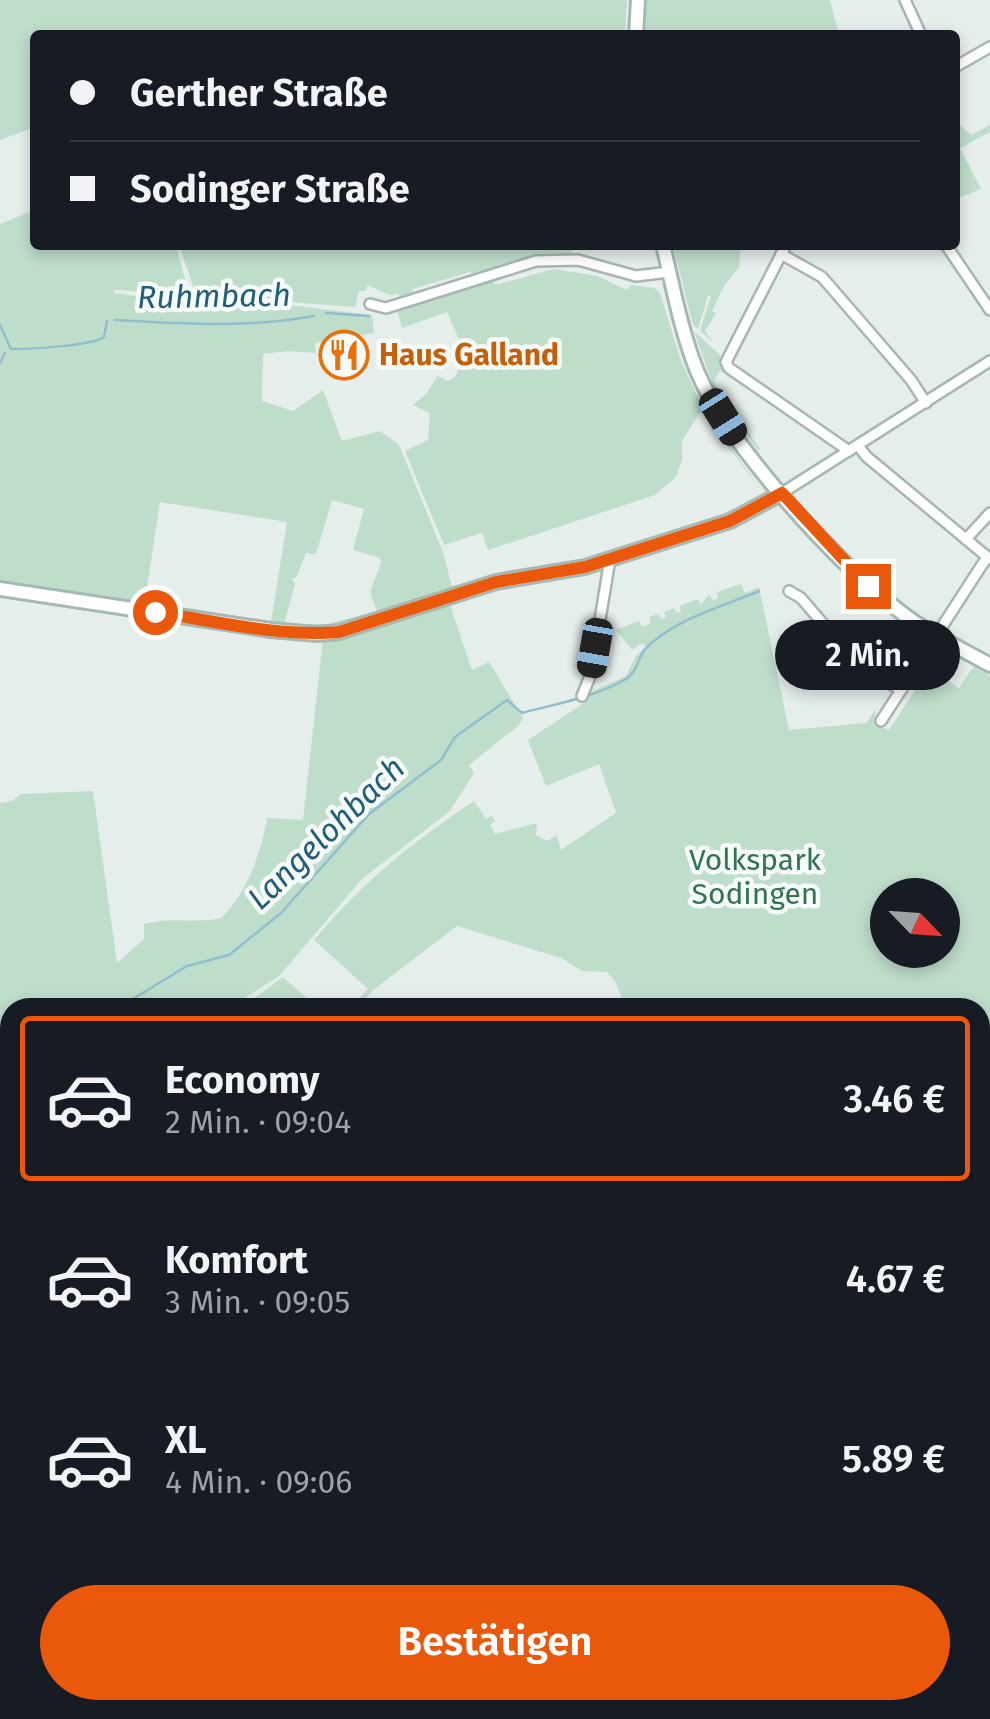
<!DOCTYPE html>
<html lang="de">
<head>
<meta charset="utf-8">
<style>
	:root { --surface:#171b24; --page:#242831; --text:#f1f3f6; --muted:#9ea1a6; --line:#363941; --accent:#ea580c }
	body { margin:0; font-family:"Fira Sans",sans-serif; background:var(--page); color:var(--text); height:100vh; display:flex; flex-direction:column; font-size:38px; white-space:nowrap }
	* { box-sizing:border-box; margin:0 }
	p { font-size:32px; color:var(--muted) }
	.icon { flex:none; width:55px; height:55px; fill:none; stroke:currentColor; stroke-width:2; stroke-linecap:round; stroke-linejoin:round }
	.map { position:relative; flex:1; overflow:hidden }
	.details { position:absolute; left:0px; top:998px; width:990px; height:722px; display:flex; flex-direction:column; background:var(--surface); border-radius:30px 30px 0 0; box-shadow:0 5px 15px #0003 }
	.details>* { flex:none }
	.top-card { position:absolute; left:30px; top:30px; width:930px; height:220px; border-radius:10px; box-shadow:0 5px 15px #0003; display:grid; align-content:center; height:220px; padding:0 40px; background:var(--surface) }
	.needle { width:65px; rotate:115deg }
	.controls { position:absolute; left:870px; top:878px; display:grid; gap:20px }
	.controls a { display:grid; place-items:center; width:90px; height:90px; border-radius:50%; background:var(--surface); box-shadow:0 5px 15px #0003; font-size:50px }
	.end { position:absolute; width:45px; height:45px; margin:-22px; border:12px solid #ea580c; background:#fff; box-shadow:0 0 0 5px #fff }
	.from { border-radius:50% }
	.bubble { position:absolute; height:70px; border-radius:35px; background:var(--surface); box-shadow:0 5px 15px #0003; font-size:32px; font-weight:600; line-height:70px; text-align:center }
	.car { position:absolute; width:30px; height:60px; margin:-30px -15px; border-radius:12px; box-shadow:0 0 8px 2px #0007; background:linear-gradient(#222 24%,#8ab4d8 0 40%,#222 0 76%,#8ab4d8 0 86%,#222 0) }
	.top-card b { display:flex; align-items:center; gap:35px; height:95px; font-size:38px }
	.top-card b+b { border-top:2px solid var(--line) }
	.top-card i { width:25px; height:25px; background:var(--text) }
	ul { padding:18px 0 0; list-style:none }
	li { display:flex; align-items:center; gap:30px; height:165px; margin:0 20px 15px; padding:0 20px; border:5px solid transparent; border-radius:10px }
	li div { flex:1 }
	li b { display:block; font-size:38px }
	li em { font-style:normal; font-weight:600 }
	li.selected { border-color:var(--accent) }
	li>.icon { width:90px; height:90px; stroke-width:1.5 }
	.button { display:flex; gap:20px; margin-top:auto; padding:20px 40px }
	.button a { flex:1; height:115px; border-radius:60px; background:var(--accent); color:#fff; font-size:40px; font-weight:600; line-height:115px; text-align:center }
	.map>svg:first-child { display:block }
</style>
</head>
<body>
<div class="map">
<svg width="990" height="1719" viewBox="0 0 990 1719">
	<rect width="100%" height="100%" fill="#e5eeeb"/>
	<g fill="#bfddcb" fill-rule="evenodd">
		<path d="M0,0H627L625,35H35V127L0,140Z"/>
		<path d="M647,0H830L839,35H645Z"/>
		<path d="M955,121L971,135L990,125V132L960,148L981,189L955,199Z"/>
		<path d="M35,210V245H176L190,299L124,290H114V293L204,306L289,305L372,315L374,333L315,343L316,353L288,351L263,354L262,401L293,411L323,390L342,441L380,431L399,445L443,552L452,587L449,602L472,670L489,662L523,718L518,726L469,765L474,773L450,811L362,879L279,976L243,999L224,1007L10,1008V1162L0,1165V803L12,801L21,794L93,791L117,963L144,939V924C170,917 194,924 221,918C246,895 262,851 267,818L303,820L323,639L289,638L0,596V224ZM332,500L364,509L353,550L380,558L381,563L370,592L377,611L328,624H284L295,584L292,578H296L306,553L316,554ZM160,502L287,522L271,622L145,601Z"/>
		<path d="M179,245H569L574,256L540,257L476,277L470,272L412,289L415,295L399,300V294L389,295L367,285L366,291H359L355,307L289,302L205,303L198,300Z"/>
		<path d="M673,245H741L739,267L724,286L712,311L716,313L705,331L713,342L700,331L711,296H708L698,329L693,325Z"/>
		<path d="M554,269L597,276L627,290L631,285L654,288L660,293L681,361L703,408L760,489L701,411L682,441V460L676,477L655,495L488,550L482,533L444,545L405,451L428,440L430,413L413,405L426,394L438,376L448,381L455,377L465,353L447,312L402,328L397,309L492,278L495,285Z"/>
		<path d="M694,331L720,355L723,373L720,371L714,380L717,388L760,449L758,451L713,385Z"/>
		<path d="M741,584L745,593L759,587L789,730L866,723L875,710L876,726L889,730L932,665L933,671L959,688L974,666L990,676V1437L980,1436V1008L908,1007V1001H869L868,1005L842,1002L839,1008L625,1007L615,981L607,972L582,971L561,958L457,926L372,991L359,1007H351L368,989L314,940C365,880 410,844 474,801L486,819L492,816L495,821L490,825L495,834L537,823L536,835L547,841L557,835L561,850L616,813L599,764L546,786L528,740L584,703L588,693L626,676L636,656L646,646L642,643L632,650L616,630L639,621L642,627L651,623L649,617L658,614L661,619L666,617L664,612L674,608L676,613L681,612L680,606L697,599L701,604L709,595L713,600L718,598L717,592ZM888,895H942V950H888Z"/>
		<path d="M283,977L317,1007H243Z"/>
		<path d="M0,1550L10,1552V1710H55V1719H0Z"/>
		<path d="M431,1710H819L848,1719H432Z"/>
	</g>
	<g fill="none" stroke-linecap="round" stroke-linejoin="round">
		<g stroke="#90becf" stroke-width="2.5">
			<path d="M326,313L369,316"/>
			<path d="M115,320C182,324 247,328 314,316"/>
			<path d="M0,325L11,349C29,349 92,346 104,337L107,321"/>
			<path d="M0,363L5,353"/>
			<path d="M118,1008L187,966L229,955L281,913L369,814L441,760L455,737L507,700L522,713C559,703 593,698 626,679C638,672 637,657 647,647C680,617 719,608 759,591"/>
			<path d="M0,1086L10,1084"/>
		</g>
		<g stroke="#a8b6b3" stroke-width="14">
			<g id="street">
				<path d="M905,0L921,35"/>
				<path d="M955,67L990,47"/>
				<path d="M786,245L726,362L729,368L849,451"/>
				<path d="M946,245L990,310"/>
				<path d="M781,254L822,277L911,380L926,403"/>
				<path d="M370,304L386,308L536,261L578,260L636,276L669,272"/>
				<path d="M858,446L867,457L990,559"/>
				<path d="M782,493L990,361"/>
				<path d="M966,539L990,513"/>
				<path d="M789,591L801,598L831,633L843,637H887L922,658"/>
				<path d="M822,679C855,665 872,672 901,690"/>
				<path d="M582,696L591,674L610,559"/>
				<path d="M881,721L987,557"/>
				<path d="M980,1439L990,1440"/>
				<path d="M980,1683L990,1662"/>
				<path d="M963,1719L967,1710"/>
			</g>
		</g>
		<g stroke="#a4b9b4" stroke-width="18">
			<g id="secondary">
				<path d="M636,35L638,0"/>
				<path d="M663,245C673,287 681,331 697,371C728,445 834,560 898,610C925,632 960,648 990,665"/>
				<path d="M0,589L271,630L317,634L339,632L496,582L585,567L610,559L730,521L782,493"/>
			</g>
		</g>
		<use href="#street" stroke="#fff" stroke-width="9"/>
		<use href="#secondary" stroke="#fff" stroke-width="12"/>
	</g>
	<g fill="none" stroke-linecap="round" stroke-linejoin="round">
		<path stroke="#ea580c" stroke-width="12" d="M155,612C215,621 278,637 339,632L496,582L585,567L610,559L730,521L782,493L868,586"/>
	</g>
	<defs>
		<g id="restaurant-ring" transform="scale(2.5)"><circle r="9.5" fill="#f6faf8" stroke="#e8710a" stroke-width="1.5"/><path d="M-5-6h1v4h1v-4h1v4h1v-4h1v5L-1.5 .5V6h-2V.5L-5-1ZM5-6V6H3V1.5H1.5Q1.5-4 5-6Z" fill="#e8710a"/></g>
	</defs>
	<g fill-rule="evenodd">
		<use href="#restaurant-ring" x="344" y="355"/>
	</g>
	<g text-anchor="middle" stroke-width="9" stroke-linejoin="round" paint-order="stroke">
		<g font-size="30" font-weight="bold" fill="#c56008" stroke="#f6faf8" text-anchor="start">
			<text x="379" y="365">Haus Galland</text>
		</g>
		<g font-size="30" fill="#317453" stroke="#f6faf8">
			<text x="755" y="870">Volkspark<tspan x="755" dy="34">Sodingen</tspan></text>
		</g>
		<g font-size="32" font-style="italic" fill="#215f78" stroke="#f6faf8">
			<text transform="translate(214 296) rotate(-1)" y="11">Ruhmbach</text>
			<text transform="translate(326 833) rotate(-44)" y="11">Langelohbach</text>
		</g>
	</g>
</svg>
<div class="controls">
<a><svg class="needle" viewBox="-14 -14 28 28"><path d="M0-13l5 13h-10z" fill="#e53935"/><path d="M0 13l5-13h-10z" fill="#9ea1a6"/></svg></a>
</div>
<i class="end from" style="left:155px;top:612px"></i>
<i class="end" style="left:868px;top:586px"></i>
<div class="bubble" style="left:775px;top:620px;width:185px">2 Min.</div>
<i class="car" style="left:723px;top:417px;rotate:148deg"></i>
<i class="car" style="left:595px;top:648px;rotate:190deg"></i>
<div class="top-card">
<b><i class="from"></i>Gerther Straße</b>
<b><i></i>Sodinger Straße</b>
</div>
<section class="details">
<ul>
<li class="selected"><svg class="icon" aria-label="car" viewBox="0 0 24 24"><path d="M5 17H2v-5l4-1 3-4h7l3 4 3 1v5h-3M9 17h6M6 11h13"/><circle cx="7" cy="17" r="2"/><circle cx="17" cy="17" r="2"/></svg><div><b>Economy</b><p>2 Min. · 09:04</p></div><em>3.46 €</em></li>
<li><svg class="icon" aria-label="car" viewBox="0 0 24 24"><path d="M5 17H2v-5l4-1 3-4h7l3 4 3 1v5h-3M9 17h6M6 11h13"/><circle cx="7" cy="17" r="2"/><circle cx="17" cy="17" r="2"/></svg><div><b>Komfort</b><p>3 Min. · 09:05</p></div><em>4.67 €</em></li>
<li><svg class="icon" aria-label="car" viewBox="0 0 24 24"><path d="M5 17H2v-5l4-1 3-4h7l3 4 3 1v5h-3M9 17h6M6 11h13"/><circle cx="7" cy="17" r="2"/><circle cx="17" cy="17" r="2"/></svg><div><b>XL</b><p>4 Min. · 09:06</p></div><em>5.89 €</em></li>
</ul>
<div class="button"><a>Bestätigen</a></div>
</section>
</div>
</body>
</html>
